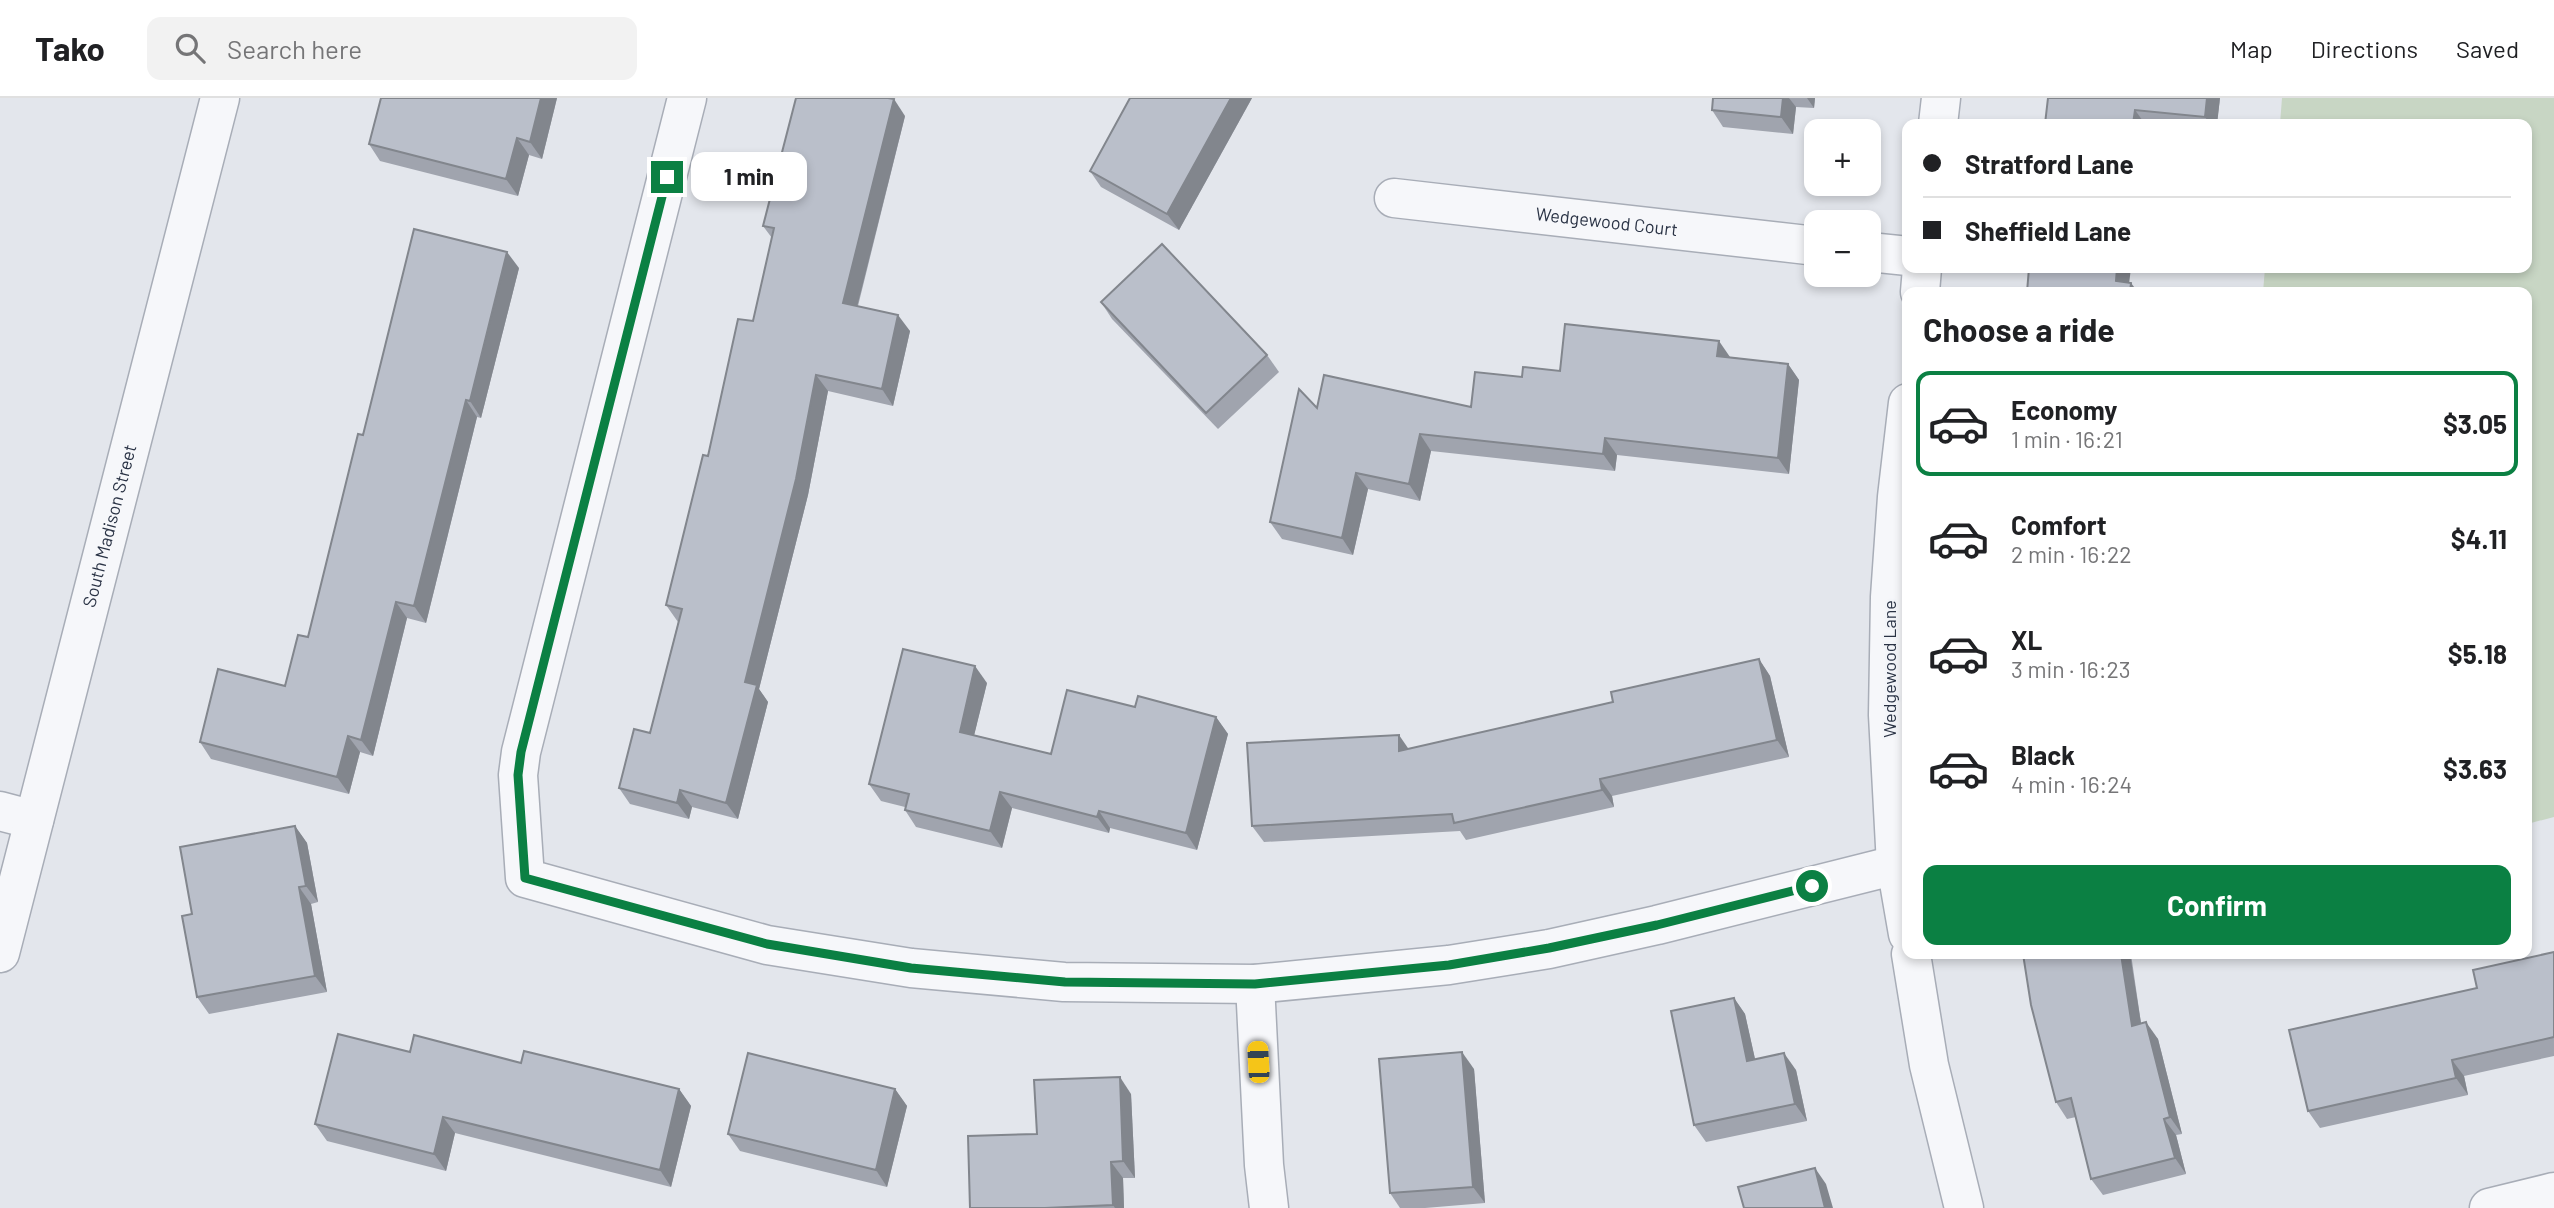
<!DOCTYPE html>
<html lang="en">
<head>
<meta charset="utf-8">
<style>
	:root { --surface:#fff; --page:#f2f2f2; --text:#202124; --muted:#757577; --line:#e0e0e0; --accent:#0b8043 }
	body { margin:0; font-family:Barlow,sans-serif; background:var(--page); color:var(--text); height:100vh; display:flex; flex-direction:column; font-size:26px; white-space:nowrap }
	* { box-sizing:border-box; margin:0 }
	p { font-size:23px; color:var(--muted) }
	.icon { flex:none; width:38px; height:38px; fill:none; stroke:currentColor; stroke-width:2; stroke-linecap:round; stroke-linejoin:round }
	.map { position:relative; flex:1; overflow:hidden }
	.drawer { position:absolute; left:1902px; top:189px; width:630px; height:672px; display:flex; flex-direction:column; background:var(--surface); border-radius:14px; box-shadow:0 4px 10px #0003 }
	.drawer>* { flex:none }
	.top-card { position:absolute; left:1902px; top:21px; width:630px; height:154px; border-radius:14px; box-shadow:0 4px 10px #0003; display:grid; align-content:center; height:154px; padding:0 21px; background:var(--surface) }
	.buttons { position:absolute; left:1804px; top:21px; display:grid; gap:14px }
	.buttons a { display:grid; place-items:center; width:77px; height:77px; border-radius:14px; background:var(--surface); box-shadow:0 4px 10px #0003; font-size:35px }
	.end { position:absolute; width:32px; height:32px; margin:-16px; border:9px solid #0b8043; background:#fff; box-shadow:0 0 0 4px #fff }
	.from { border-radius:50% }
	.bubble { position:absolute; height:49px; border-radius:14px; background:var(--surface); box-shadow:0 4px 10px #0003; font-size:23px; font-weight:700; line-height:49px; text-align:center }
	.car { position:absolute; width:21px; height:42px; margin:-21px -10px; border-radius:9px; box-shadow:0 0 5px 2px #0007; background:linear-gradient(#f5c518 24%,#345 0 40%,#f5c518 0 76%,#345 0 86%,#f5c518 0) }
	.top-card b { display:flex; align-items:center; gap:24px; height:66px; font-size:26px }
	.top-card b+b { border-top:2px solid var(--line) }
	.top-card i { width:18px; height:18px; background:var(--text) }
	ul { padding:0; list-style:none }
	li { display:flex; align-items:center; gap:21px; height:105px; margin:0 14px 10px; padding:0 7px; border:4px solid transparent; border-radius:14px }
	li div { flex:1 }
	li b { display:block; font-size:26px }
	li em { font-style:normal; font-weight:700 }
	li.on { border-color:var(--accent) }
	li>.icon { width:63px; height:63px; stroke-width:1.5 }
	h2 { padding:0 21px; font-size:32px; line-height:84px }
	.cta { display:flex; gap:14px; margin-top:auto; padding:14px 21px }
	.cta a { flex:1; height:80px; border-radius:14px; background:var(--accent); color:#fff; font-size:28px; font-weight:700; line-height:80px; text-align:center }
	header { display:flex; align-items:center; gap:42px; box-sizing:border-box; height:98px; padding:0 35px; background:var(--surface); border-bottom:2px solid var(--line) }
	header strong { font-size:33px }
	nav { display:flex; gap:38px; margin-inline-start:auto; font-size:24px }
	.search { width:490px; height:63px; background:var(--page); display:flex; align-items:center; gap:18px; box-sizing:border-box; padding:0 24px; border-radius:14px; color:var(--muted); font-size:26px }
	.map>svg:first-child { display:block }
</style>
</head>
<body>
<header>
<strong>Tako</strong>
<div class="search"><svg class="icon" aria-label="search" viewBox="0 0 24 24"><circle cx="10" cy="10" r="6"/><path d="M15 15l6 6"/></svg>Search here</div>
<nav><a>Map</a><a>Directions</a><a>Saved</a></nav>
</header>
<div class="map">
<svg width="2554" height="1110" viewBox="0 0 2554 1110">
	<rect width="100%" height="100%" fill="#e3e6ec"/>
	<path fill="#c8d6c4" d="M2282,0H2554V719L2527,726V194H2263L2265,170H2527V26H2280Z"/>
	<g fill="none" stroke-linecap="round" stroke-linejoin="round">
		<g stroke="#a8adb7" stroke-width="41">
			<g id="minor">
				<path d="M687,0L521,654L518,677L525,780L767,847L911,870L1064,884L1255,886L1449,867L1549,851L1657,827L1896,767"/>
				<path d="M1938,26L1941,0"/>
				<path id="s1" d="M1394,100L1816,148"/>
				<path d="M1869,154L1908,158"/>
				<path d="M1920,194L1922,170"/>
				<path d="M1908,305L1897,399L1890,499L1888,617L1896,767L1908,836"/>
				<path d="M0,713L34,722"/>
				<path id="s2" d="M0,855L220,0"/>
				<path d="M1911,856L1929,967L1964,1110"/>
				<path d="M1255,886L1264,1067L1269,1110"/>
				<path d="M2489,1110L2554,1094"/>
			</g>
		</g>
		<use href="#minor" stroke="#f6f7fa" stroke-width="38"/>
	</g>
	<g fill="#a0a4ae">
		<path d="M557,0L542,61L529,57L518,98L380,63L369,46Z"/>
		<path d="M1130,0H1252L1179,132L1101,89L1090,73Z"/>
		<path d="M1713,0H1815L1814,10L1796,9L1793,36L1723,29L1712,12Z"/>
		<path d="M2048,0H2220L2217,26H2045Z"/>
		<path d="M905,18L858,208L910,233L893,308L828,293L808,397L759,591L768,604L738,721L692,709L689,721L630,706L619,690L650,635L678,524L666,507L708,358L753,223L772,140L763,128Z"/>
		<path d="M519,170L481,320L477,319L426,525L407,520L373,658L360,654L349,696L211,661L200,644L285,588L308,539L363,337Z"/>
		<path d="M1101,204L1267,257L1279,274L1218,331L1112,221Z"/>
		<path d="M1730,259L1788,266L1799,282L1789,376L1617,357L1615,373L1431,353L1420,403L1368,391L1353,457L1282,441L1270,424L1317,310L1471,309L1522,279L1560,273Z"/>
		<path d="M1759,561L1770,578L1789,659L1612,698L1614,709L1466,742L1460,733L1264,744L1252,728L1408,651L1613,604Z"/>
		<path d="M987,585L974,637L1051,656L1135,609L1216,619L1228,636L1197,752L1110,730L1109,735L1012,710L1002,750L916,729L905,712V709L881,703L869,686Z"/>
		<path d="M295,728L307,745L318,804L311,806L327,894L209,916L197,899L192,816Z"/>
		<path d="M2554,854V958L2464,978L2468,997L2320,1030L2308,1013L2477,890Z"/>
		<path d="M2023,856H2131L2141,925L2158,941L2182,1036L2176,1037L2186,1076L2103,1097L2091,1081L2076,1019L2067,1021L2056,1004Z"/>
		<path d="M1734,900L1745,916L1755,961L1796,972L1807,1023L1706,1044L1694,1027Z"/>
		<path d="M410,954L521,965L679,991L691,1008L671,1089L455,1035L446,1073L327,1043L315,1026Z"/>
		<path d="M1474,971L1485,1105L1425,1110H1400L1390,1095Z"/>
		<path d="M895,991L907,1008L887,1089L740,1053L728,1036Z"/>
		<path d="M1131,996L1135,1080H1123L1124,1110H970L1037,1036Z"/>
	</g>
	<g fill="#82868d">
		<path d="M541,0H557L542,61L530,44Z"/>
		<path d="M1231,0H1252L1179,132L1167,116Z"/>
		<path d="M1783,0H1789L1796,9L1793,36L1781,19Z"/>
		<path d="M1807,0H1815L1814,10Z"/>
		<path d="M2207,0H2220L2217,26H2210L2205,19Z"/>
		<path d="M894,1L905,18L854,221L843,205Z"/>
		<path d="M2135,12L2145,26H2133Z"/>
		<path d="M517,40L529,57L518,98L506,81Z"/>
		<path d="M507,154L519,170L481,320L470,303Z"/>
		<path d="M2117,170H2131L2128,194L2116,183Z"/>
		<path d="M2131,185L2138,194H2130Z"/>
		<path d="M898,217L910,233L893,308L882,291Z"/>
		<path d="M1719,243L1730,259L1717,258Z"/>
		<path d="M1788,266L1799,282L1789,376L1778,360Z"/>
		<path d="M816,277L828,293L808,397L759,591L768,604L738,721L726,705L745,584Z"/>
		<path d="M466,302L477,319L426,525L414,508Z"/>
		<path d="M1420,336L1431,353L1420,403L1409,386Z"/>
		<path d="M1605,340L1617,357L1615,373L1603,356Z"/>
		<path d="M1356,375L1368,391L1353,457L1342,440Z"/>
		<path d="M396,504L407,520L373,658L361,642Z"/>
		<path d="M1759,561L1770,578L1789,659L1777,642Z"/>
		<path d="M975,568L987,585L971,650L960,634Z"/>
		<path d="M1216,619L1228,636L1197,752L1186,735Z"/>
		<path d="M1399,637L1410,653H1399Z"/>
		<path d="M348,638L360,654L349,696L337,679Z"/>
		<path d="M1600,681L1612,698L1614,709L1602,692Z"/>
		<path d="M680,692L692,709L689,721L677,705Z"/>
		<path d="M1000,694L1012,710L1002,750L990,733Z"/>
		<path d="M1099,713L1110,730L1109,735L1097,719Z"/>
		<path d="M295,728L307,745L318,804L306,788Z"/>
		<path d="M299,789L311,806L327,894L315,878Z"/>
		<path d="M2121,856H2130L2144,944L2132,928Z"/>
		<path d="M1734,900L1745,916L1759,979L1747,963Z"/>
		<path d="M2146,924L2158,941L2182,1036L2170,1019Z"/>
		<path d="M1462,954L1474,971L1485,1105L1473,1089Z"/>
		<path d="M1784,955L1796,972L1807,1023L1795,1006Z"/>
		<path d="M2452,962L2464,978L2468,997L2456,980Z"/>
		<path d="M1120,979L1131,996L1135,1080L1123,1063Z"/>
		<path d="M679,991L691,1008L671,1089L660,1072Z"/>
		<path d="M895,991L907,1008L887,1089L876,1072Z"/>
		<path d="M443,1019L455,1035L446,1073L434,1056Z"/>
		<path d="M2164,1021L2176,1037L2186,1076L2175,1060Z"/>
		<path d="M1111,1064L1123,1080L1124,1110H1115L1113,1107Z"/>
		<path d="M1815,1070L1826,1086L1833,1110H1825Z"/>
	</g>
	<g fill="#babfca" stroke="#82868d" stroke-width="2">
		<path d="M381,0H541L530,44L517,40L506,81L369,46Z"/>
		<path d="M796,0H888L894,1L843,205L898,217L882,291L816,277L796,381L745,584L757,587L726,705L680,692L677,705L619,690L634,631L650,635L682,511L666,507L703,357L708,358L738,221L753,223L774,130L763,128Z"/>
		<path d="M1130,0H1231L1167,116L1090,73Z"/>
		<path d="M1713,0H1783L1781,19L1712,12Z"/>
		<path d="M2048,0H2207L2205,19L2135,12L2133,26H2045Z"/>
		<path d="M414,131L507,154L470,303L466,302L414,508L396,504L361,642L348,638L337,679L200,644L218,571L285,588L298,537L308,539L358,336L363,337Z"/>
		<path d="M1162,146L1267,257L1206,315L1101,204Z"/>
		<path d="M2029,170H2117L2116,183L2131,185L2130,194H2027Z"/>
		<path d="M1565,226L1719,243L1717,258L1788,266L1778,360L1605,340L1603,356L1420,336L1409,386L1356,375L1342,440L1270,424L1299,291L1317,310L1324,277L1471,309L1475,274L1522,279L1523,269L1560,273Z"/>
		<path d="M903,551L975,568L960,634L1051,656L1067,592L1135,609L1138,598L1216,619L1186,735L1099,713L1097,719L1000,694L990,733L905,712L909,696L869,686Z"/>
		<path d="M1759,561L1777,642L1600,681L1602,692L1454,725L1452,716L1252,728L1247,645L1399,637V653L1613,604L1611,594Z"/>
		<path d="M295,728L306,788L299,789L315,878L197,899L182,818L192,816L180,749Z"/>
		<path d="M2554,854V939L2452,962L2456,980L2308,1013L2289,932L2477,890L2473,872Z"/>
		<path d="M2023,856H2121L2132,928L2146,924L2170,1019L2164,1021L2175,1060L2091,1081L2071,1000L2056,1004L2031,907Z"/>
		<path d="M1734,900L1747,963L1784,955L1795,1006L1694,1027L1671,913Z"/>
		<path d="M338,936L410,954L414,937L521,965L524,953L679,991L660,1072L443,1019L434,1056L315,1026Z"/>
		<path d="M1462,954L1473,1089L1390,1095L1379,961Z"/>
		<path d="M748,955L895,991L876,1072L728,1036Z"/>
		<path d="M1120,979L1123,1063L1111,1064L1113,1107L1045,1110H970L968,1038L1037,1036L1034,982Z"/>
		<path d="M1815,1070L1825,1110H1744L1738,1089Z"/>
	</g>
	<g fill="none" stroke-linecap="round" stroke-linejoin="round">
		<path stroke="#0b8043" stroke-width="9" d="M667,79L521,654L518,677L525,780L767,846L911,870L1065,884L1255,886L1449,867L1549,850L1657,827L1812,788"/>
	</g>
	<g text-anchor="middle" stroke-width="5" stroke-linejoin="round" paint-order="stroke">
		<g font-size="18" fill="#2a3345" stroke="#f3f5f9">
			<text dy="6" stroke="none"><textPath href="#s1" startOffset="214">Wedgewood Court</textPath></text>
			<text dy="6" stroke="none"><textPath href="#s2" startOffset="441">South Madison Street</textPath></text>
			<text transform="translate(1890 571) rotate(-90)" y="6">Wedgewood Lane</text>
		</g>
	</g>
</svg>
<div class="buttons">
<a>+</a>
<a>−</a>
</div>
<i class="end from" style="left:1812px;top:788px"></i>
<i class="end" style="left:667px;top:79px"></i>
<div class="bubble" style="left:691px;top:54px;width:116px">1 min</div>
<i class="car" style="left:1258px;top:964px;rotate:357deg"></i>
<div class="top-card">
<b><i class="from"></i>Stratford Lane</b>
<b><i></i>Sheffield Lane</b>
</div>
<section class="drawer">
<h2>Choose a ride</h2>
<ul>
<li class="on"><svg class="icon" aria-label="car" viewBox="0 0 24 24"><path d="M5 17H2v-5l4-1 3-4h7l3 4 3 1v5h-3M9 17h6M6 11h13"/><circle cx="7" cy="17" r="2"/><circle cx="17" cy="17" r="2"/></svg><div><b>Economy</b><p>1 min · 16:21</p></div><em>$3.05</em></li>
<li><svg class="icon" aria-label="car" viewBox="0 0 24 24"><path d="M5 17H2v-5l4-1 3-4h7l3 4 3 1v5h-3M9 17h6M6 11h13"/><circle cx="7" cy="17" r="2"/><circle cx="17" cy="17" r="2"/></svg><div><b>Comfort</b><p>2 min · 16:22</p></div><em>$4.11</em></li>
<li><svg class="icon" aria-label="car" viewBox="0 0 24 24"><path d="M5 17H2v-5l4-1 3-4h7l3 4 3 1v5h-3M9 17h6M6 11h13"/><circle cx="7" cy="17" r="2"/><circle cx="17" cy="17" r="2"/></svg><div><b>XL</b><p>3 min · 16:23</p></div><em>$5.18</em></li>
<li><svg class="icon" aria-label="car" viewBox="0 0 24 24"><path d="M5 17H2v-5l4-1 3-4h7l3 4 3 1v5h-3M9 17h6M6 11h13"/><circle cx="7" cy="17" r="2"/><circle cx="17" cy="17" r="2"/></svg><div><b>Black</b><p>4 min · 16:24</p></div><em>$3.63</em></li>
</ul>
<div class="cta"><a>Confirm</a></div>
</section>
</div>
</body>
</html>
